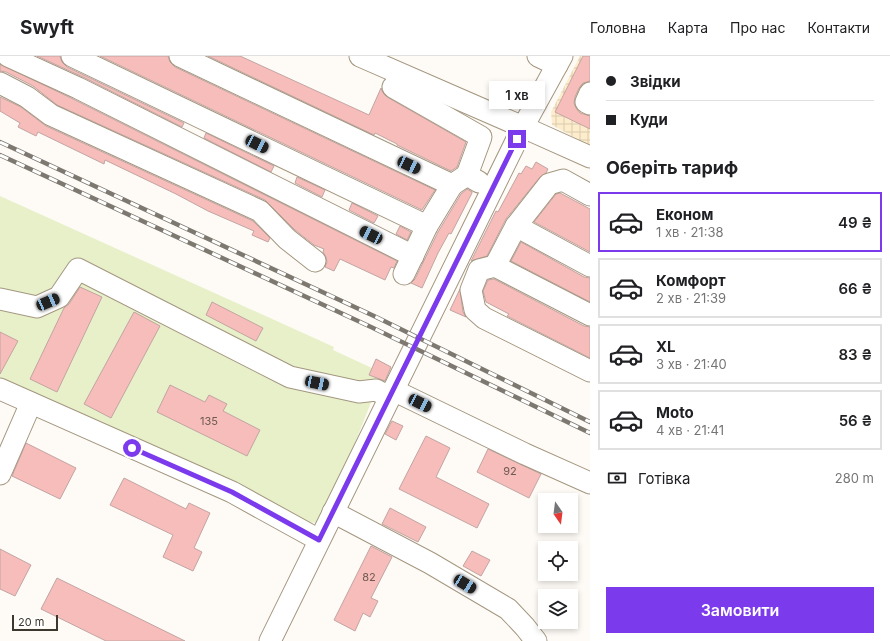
<!DOCTYPE html>
<html lang="uk">
<head>
<meta charset="utf-8">
<style>
	:root { --surface:#fff; --page:#f2f2f2; --text:#202124; --muted:#757577; --line:#e0e0e0; --accent:#7c3aed }
	body { margin:0; font-family:Inter,sans-serif; background:var(--page); color:var(--text); height:100vh; display:flex; flex-direction:column; font-size:15px; white-space:nowrap }
	* { box-sizing:border-box; margin:0 }
	p { font-size:13px; color:var(--muted) }
	.icon { flex:none; width:22px; height:22px; fill:none; stroke:currentColor; stroke-width:2; stroke-linecap:round; stroke-linejoin:round }
	.map { position:relative; flex:1; overflow:hidden }
	.sheet { display:flex; flex-direction:column; background:var(--surface); width:300px }
	.sheet>* { flex:none }
	.banner { display:grid; align-content:center; height:88px; padding:0 16px; background:var(--surface) }
	.needle { width:26px; rotate:166deg }
	.buttons { position:absolute; left:538px; top:437px; display:grid; gap:8px }
	.buttons a { display:grid; place-items:center; width:40px; height:40px; border-radius:0px; background:var(--surface); box-shadow:0 2px 6px #0003; font-size:20px }
	.scale { position:absolute; left:12px; bottom:10px; width:46px; box-sizing:border-box; padding-left:4px; border:2px solid #3d382e; border-top:0; font-size:11px; line-height:14px; white-space:nowrap; color:#3d382e; -webkit-text-stroke:3px #fff; paint-order:stroke }
	.end { position:absolute; width:18px; height:18px; margin:-9px; border:5px solid #7c3aed; background:#fff; box-shadow:0 0 0 2px #fff }
	.from { border-radius:50% }
	.bubble { position:absolute; height:28px; border-radius:0px; background:var(--surface); box-shadow:0 2px 6px #0003; font-size:13px; font-weight:600; line-height:28px; text-align:center }
	.car { position:absolute; width:12px; height:24px; margin:-12px -6px; border-radius:5px; box-shadow:0 0 3px 1px #0007; background:linear-gradient(#222 24%,#8ab4d8 0 40%,#222 0 76%,#8ab4d8 0 86%,#222 0) }
	.banner b { display:flex; align-items:center; gap:14px; height:38px; font-size:15px }
	.banner b+b { border-top:1px solid var(--line) }
	.banner i { width:10px; height:10px; background:var(--text) }
	ul { padding:0; list-style:none }
	li { display:flex; align-items:center; gap:12px; height:60px; margin:0 8px 6px; padding:0 8px; border:2px solid var(--line); border-radius:0px }
	li div { flex:1 }
	li b { display:block; font-size:15px }
	li em { font-style:normal; font-weight:600 }
	li.on { border-color:var(--accent) }
	li>.icon { width:36px; height:36px; stroke-width:1.5 }
	h2 { padding:0 16px; font-size:18px; line-height:48px }
	.pay { display:flex; align-items:center; gap:10px; height:44px; padding:0 16px; font-size:15px }
	.pay p { margin-inline-start:auto }
	.primary-button { display:flex; gap:8px; margin-top:auto; padding:8px 16px }
	.primary-button a { flex:1; height:46px; border-radius:0px; background:var(--accent); color:#fff; font-size:16px; font-weight:600; line-height:46px; text-align:center }
	header { display:flex; align-items:center; gap:24px; box-sizing:border-box; height:56px; padding:0 20px; background:var(--surface); border-bottom:1px solid var(--line) }
	header strong { font-size:19px }
	nav { display:flex; gap:22px; margin-inline-start:auto; font-size:14px }
	main { display:flex; flex:1; min-height:0 }
	.map>svg:first-child { display:block }
</style>
</head>
<body>
<header>
<strong>Swyft</strong>
<nav><a>Головна</a><a>Карта</a><a>Про нас</a><a>Контакти</a></nav>
</header>
<main>
<div class="map">
<svg width="590" height="585" viewBox="0 0 590 585">
	<defs>
		<pattern id="industrial-grid" width="8" height="8" patternUnits="userSpaceOnUse"><rect width="8" height="8" fill="#feedcc"/><path d="M0 4h8M4 0v8" fill="none" stroke="#dbccb0"/></pattern>
	</defs>
	<rect width="100%" height="100%" fill="#fefbf6"/>
	<path fill="url(#industrial-grid)" d="M580,0H590V90L552,69L551,56Z"/>
	<path fill="#e7f0c9" d="M0,140L334,291L333,294L372,312L376,303L391,311L384,326L376,334L325,462L317,467L306,466L0,329Z"/>
	<g fill="#f7bdba" stroke="#c2a4a2">
		<path d="M37,0H60L62,6L67,11L184,67L182,71L83,21Z"/>
		<path d="M100,0H168L170,6L175,11L435,134L422,154Z"/>
		<path d="M208,0H240L369,59L381,32L383,37L387,41L466,86L457,111L451,115L397,89V88L375,77L374,79Z"/>
		<path d="M583,0H590V25L583,27L579,32L575,41L574,47L576,52L580,57L590,60V73L555,56Z"/>
		<path d="M0,8L73,43L397,205L394,212L391,211L385,224L340,203L334,215L325,211L327,206L326,201L323,196L324,193L314,189L295,174L265,144L57,49L33,30L6,16L0,15Z"/>
		<path d="M0,41L21,51L46,70L253,165L270,182L268,186L252,179L254,175L208,155L176,138L105,104L104,108L38,76L36,80L18,71L20,67L0,55Z"/>
		<path d="M206,77L274,110L271,116L204,82Z"/>
		<path d="M536,106L548,113L546,117L540,121L506,163L487,200L471,205L496,155L498,156L519,117L521,118L526,110L532,113Z"/>
		<path d="M297,121L325,134L322,141L295,127Z"/>
		<path d="M467,133L472,136V137L451,178L449,177L438,197L422,232L411,227L415,223L438,176L461,138Z"/>
		<path d="M560,137L590,153V196L534,166L556,138Z"/>
		<path d="M352,147L378,160L374,167L349,154Z"/>
		<path d="M400,170L411,176L407,184L396,178Z"/>
		<path d="M521,186L584,221L590,222V246L511,205Z"/>
		<path d="M494,223L584,270L590,271V302L507,260L509,258L486,246L483,235L488,224Z"/>
		<path d="M80,231L102,241L57,336L30,323L64,252L69,248Z"/>
		<path d="M460,233L463,256L466,261L450,254Z"/>
		<path d="M212,246L263,272L256,285L206,259Z"/>
		<path d="M134,256L160,270L111,362L84,348Z"/>
		<path d="M0,276L18,285L0,318Z"/>
		<path d="M376,303L391,311L385,325L369,319Z"/>
		<path d="M170,329L205,346L209,339L227,348L223,355L260,374L247,400L157,356Z"/>
		<path d="M392,365L403,370L396,384L385,378Z"/>
		<path d="M426,380L450,392L436,421L489,448L477,472L399,433Z"/>
		<path d="M26,387L76,412L60,443L12,420Z"/>
		<path d="M488,393L541,418L529,442L477,416Z"/>
		<path d="M124,422L186,453L189,447L210,457L194,492L202,496L193,515L163,501L173,479L110,449Z"/>
		<path d="M390,452L426,471L418,486L382,468Z"/>
		<path d="M371,490L392,501L371,542L378,545L370,561L363,557L355,575L334,564Z"/>
		<path d="M0,493L31,509L15,540L0,533Z"/>
		<path d="M472,495L490,504L481,520L463,510Z"/>
		<path d="M57,522L185,585H106L41,553Z"/>
	</g>
	<g fill="none" stroke-linecap="round" stroke-linejoin="round">
		<g stroke="#a49780" stroke-width="23">
			<g id="minor">
				<path d="M8,0L78,32L413,200"/>
				<path d="M72,0L427,170"/>
				<path d="M180,0L452,129L467,119"/>
				<path d="M360,0L523,71L590,101"/>
				<path d="M538,0L557,9"/>
				<path d="M0,27L27,41L51,59L260,155L287,183L315,205"/>
				<path d="M393,31L481,81L467,119L479,126"/>
				<path d="M590,37L586,46L590,48"/>
				<path d="M516,170L590,210"/>
				<path d="M495,210L516,170L549,128L563,124L590,139"/>
				<path d="M404,218L427,170L452,129"/>
				<path d="M0,243L37,251L59,241L78,213L290,321L359,336L376,334L389,341"/>
				<path d="M590,259L495,210L479,214L471,234L475,254L484,262L590,315"/>
				<path d="M0,333L232,436L319,484"/>
				<path d="M393,334L525,398L590,427"/>
				<path d="M0,418L31,347"/>
				<path d="M333,456L430,507L508,553L525,571L536,585"/>
				<path d="M270,585L523,71L562,0"/>
			</g>
		</g>
		<use href="#minor" stroke="#fff" stroke-width="21"/>
		<g stroke="#7d7971" stroke-width="4.5">
			<g id="rail">
				<path d="M0,86L374,260L590,366"/>
				<path d="M0,99L371,271L590,377"/>
			</g>
		</g>
		<use href="#rail" stroke="#fff" stroke-width="3" stroke-dasharray="9" stroke-linecap="butt"/>
	</g>
	<g fill="none" stroke-linecap="round" stroke-linejoin="round">
		<path stroke="#7c3aed" stroke-width="5" d="M132,392L232,436L319,484L517,83"/>
	</g>
	<g text-anchor="middle" stroke-width="3.5" stroke-linejoin="round" paint-order="stroke">
		<g font-size="11" fill="#6c5951">
			<text x="209" y="369">135</text>
			<text x="510" y="419">92</text>
			<text x="369" y="525">82</text>
		</g>
	</g>
</svg>
<div class="buttons">
<a><svg class="needle" viewBox="-14 -14 28 28"><path d="M0-13l5 13h-10z" fill="#e53935"/><path d="M0 13l5-13h-10z" fill="#757577"/></svg></a>
<a><svg class="icon" aria-label="locate" viewBox="0 0 24 24"><circle cx="12" cy="12" r="6"/><path d="M12 2v4M12 18v4M2 12h4M18 12h4"/></svg></a>
<a><svg class="icon" aria-label="layers" viewBox="0 0 24 24"><path d="M12 4l9 5-9 5-9-5zM3 14l9 5 9-5"/></svg></a>
</div>
<div class="scale">20 m</div>
<i class="end from" style="left:132px;top:392px"></i>
<i class="end" style="left:517px;top:83px"></i>
<div class="bubble" style="left:489px;top:25px;width:56px">1 хв</div>
<i class="car" style="left:257px;top:88px;rotate:116deg"></i>
<i class="car" style="left:409px;top:109px;rotate:115deg"></i>
<i class="car" style="left:371px;top:179px;rotate:297deg"></i>
<i class="car" style="left:48px;top:246px;rotate:67deg"></i>
<i class="car" style="left:317px;top:327px;rotate:102deg"></i>
<i class="car" style="left:420px;top:347px;rotate:116deg"></i>
<i class="car" style="left:465px;top:528px;rotate:121deg"></i>
</div>
<section class="sheet">
<div class="banner">
<b><i class="from"></i>Звідки</b>
<b><i></i>Куди</b>
</div>
<h2>Оберіть тариф</h2>
<ul>
<li class="on"><svg class="icon" aria-label="car" viewBox="0 0 24 24"><path d="M5 17H2v-5l4-1 3-4h7l3 4 3 1v5h-3M9 17h6M6 11h13"/><circle cx="7" cy="17" r="2"/><circle cx="17" cy="17" r="2"/></svg><div><b>Економ</b><p>1 хв · 21:38</p></div><em>49 ₴</em></li>
<li><svg class="icon" aria-label="car" viewBox="0 0 24 24"><path d="M5 17H2v-5l4-1 3-4h7l3 4 3 1v5h-3M9 17h6M6 11h13"/><circle cx="7" cy="17" r="2"/><circle cx="17" cy="17" r="2"/></svg><div><b>Комфорт</b><p>2 хв · 21:39</p></div><em>66 ₴</em></li>
<li><svg class="icon" aria-label="car" viewBox="0 0 24 24"><path d="M5 17H2v-5l4-1 3-4h7l3 4 3 1v5h-3M9 17h6M6 11h13"/><circle cx="7" cy="17" r="2"/><circle cx="17" cy="17" r="2"/></svg><div><b>XL</b><p>3 хв · 21:40</p></div><em>83 ₴</em></li>
<li><svg class="icon" aria-label="car" viewBox="0 0 24 24"><path d="M5 17H2v-5l4-1 3-4h7l3 4 3 1v5h-3M9 17h6M6 11h13"/><circle cx="7" cy="17" r="2"/><circle cx="17" cy="17" r="2"/></svg><div><b>Moto</b><p>4 хв · 21:41</p></div><em>56 ₴</em></li>
</ul>
<div class="pay"><svg class="icon" aria-label="cash" viewBox="0 0 24 24"><path d="M3 7h18v10H3z"/><circle cx="12" cy="12" r="2"/></svg>Готівка<p>280 m</p></div>
<div class="primary-button"><a>Замовити</a></div>
</section>
</main>
</body>
</html>
